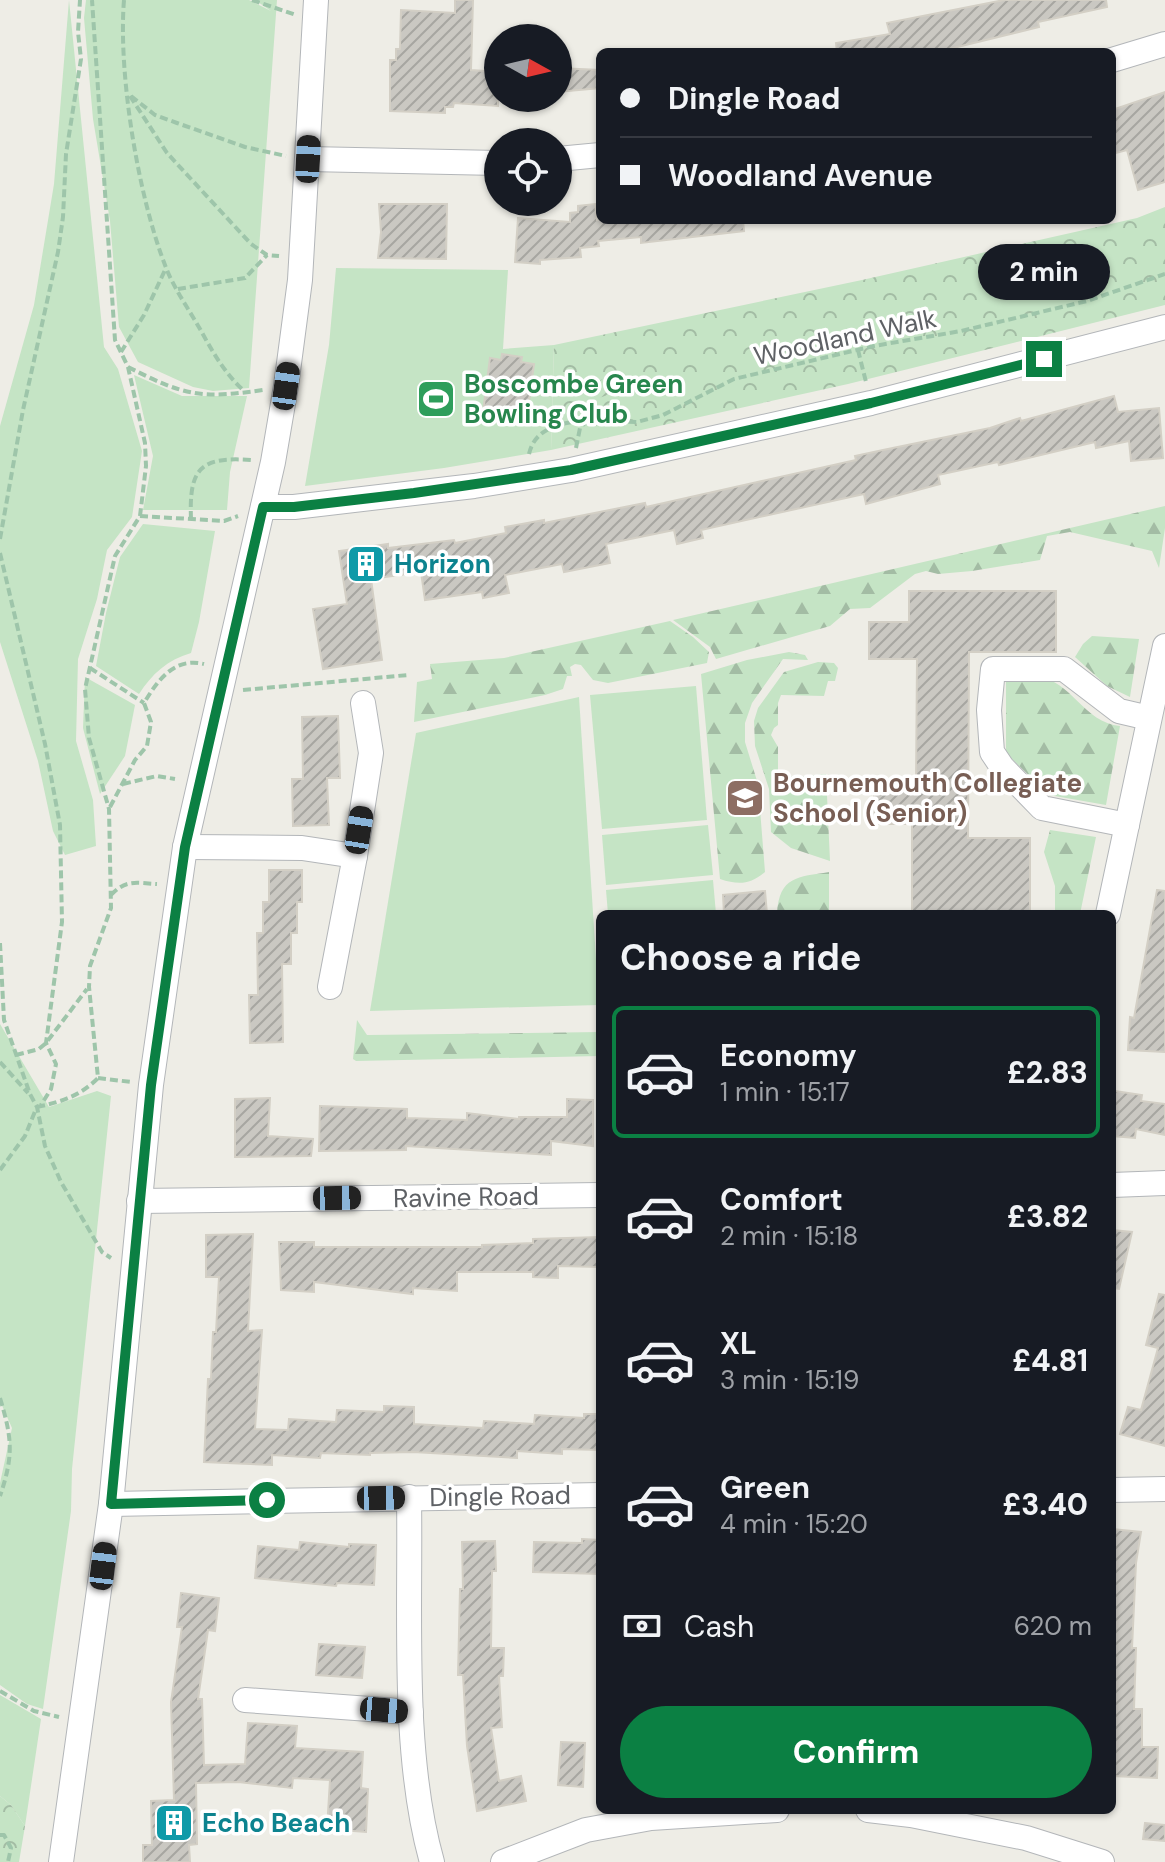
<!DOCTYPE html>
<html lang="en">
<head>
<meta charset="utf-8">
<style>
	:root { --surface:#171b24; --page:#242831; --text:#f1f3f6; --muted:#9ea1a6; --line:#363941; --accent:#0b8043 }
	body { margin:0; font-family:"DM Sans",sans-serif; background:var(--page); color:var(--text); height:100vh; display:flex; flex-direction:column; font-size:30px; white-space:nowrap }
	* { box-sizing:border-box; margin:0 }
	p { font-size:26px; color:var(--muted) }
	.icon { flex:none; width:44px; height:44px; fill:none; stroke:currentColor; stroke-width:2; stroke-linecap:round; stroke-linejoin:round }
	.map { position:relative; flex:1; overflow:hidden }
	.details { position:absolute; left:596px; top:910px; width:520px; height:904px; display:flex; flex-direction:column; background:var(--surface); border-radius:12px; box-shadow:0 2px 6px #0004 }
	.details>* { flex:none }
	.top-card { position:absolute; left:596px; top:48px; width:520px; height:176px; border-radius:12px; box-shadow:0 2px 6px #0004; display:grid; align-content:center; height:176px; padding:0 24px; background:var(--surface) }
	.needle { width:52px; rotate:98deg }
	.buttons { position:absolute; left:484px; top:24px; display:grid; gap:16px }
	.buttons a { display:grid; place-items:center; width:88px; height:88px; border-radius:50%; background:var(--surface); box-shadow:0 2px 6px #0004; font-size:40px }
	.end { position:absolute; width:36px; height:36px; margin:-18px; border:10px solid #0b8043; background:#fff; box-shadow:0 0 0 4px #fff }
	.from { border-radius:50% }
	.bubble { position:absolute; height:56px; border-radius:28px; background:var(--surface); box-shadow:0 2px 6px #0004; font-size:26px; font-weight:800; line-height:56px; text-align:center }
	.car { position:absolute; width:24px; height:48px; margin:-24px -12px; border-radius:10px; box-shadow:0 0 6px 2px #0007; background:linear-gradient(#222 24%,#8ab4d8 0 40%,#222 0 76%,#8ab4d8 0 86%,#222 0) }
	.top-card b { display:flex; align-items:center; gap:28px; height:76px; font-size:30px }
	.top-card b+b { border-top:2px solid var(--line) }
	.top-card i { width:20px; height:20px; background:var(--text) }
	ul { padding:0; list-style:none }
	li { display:flex; align-items:center; gap:24px; height:132px; margin:0 16px 12px; padding:0 8px; border:4px solid transparent; border-radius:12px }
	li div { flex:1 }
	li b { display:block; font-size:30px }
	li em { font-style:normal; font-weight:800 }
	li.active { border-color:var(--accent) }
	li>.icon { width:72px; height:72px; stroke-width:1.5 }
	h2 { padding:0 24px; font-size:36px; line-height:96px }
	.pay { display:flex; align-items:center; gap:20px; height:88px; padding:0 24px; font-size:30px }
	.pay p { margin-inline-start:auto }
	.cta { display:flex; gap:16px; margin-top:auto; padding:16px 24px }
	.cta a { flex:1; height:92px; border-radius:48px; background:var(--accent); color:#fff; font-size:32px; font-weight:800; line-height:92px; text-align:center }
	.map>svg:first-child { display:block }
</style>
</head>
<body>
<div class="map">
<svg width="1165" height="1862" viewBox="0 0 1165 1862">
	<defs>
		<pattern id="forest-firs" width="22" height="20" patternUnits="userSpaceOnUse" patternTransform="scale(2)"><rect width="22" height="20" fill="#c5e4c5"/><path d="M5 1l3.5 6h-7zM16 11l3.5 6h-7z" fill="#a3bca4"/></pattern>
		<pattern id="park-crowns" width="20" height="18" patternUnits="userSpaceOnUse" patternTransform="scale(2)"><rect width="20" height="18" fill="#c5e4c5"/><path d="M2 6a3 3 0 1 1 6 0M12 15a3 3 0 1 1 6 0" fill="none" stroke="#a3bca4"/></pattern>
		<pattern id="garden-furrows" width="10" height="10" patternUnits="userSpaceOnUse" patternTransform="scale(2)"><rect width="10" height="10" fill="#c5e4c5"/><path d="M-1 1l2-2M0 10L10 0M9 11l2-2" fill="none" stroke="#a3bca4"/></pattern>
		<pattern id="building-hatch" width="6" height="6" patternUnits="userSpaceOnUse" patternTransform="scale(2)"><rect width="6" height="6" fill="#cac8c2"/><path d="M-1 1l2-2M0 6l6-6M5 7l2-2" fill="none" stroke="#a7a6a1"/></pattern>
	</defs>
	<rect width="100%" height="100%" fill="#eeede6"/>
	<g fill="#c5e4c5">
		<path d="M69,0L104,347L118,369L142,451L132,517L107,550L97,599L78,659L76,741L93,800L96,846L65,855L53,831L38,761L0,642V426L34,305L54,184Z"/>
		<path d="M86,0H249L271,11L255,0H277L249,388L213,391L193,387L138,362L119,327L110,221L93,119L84,18Z"/>
		<path d="M336,268L508,270L503,349L554,345L551,450L444,468L305,486L329,345Z"/>
		<path d="M134,375L182,396H247L230,472L227,510H143L153,456Z"/>
		<path d="M143,524L215,531L199,622L191,653C167,660 152,674 139,694L96,666L106,613L120,557Z"/>
		<path d="M85,677L135,705L125,756L100,794L83,728Z"/>
		<path d="M696,686L707,820L602,829L590,695Z"/>
		<path d="M579,697L599,1005L370,1011L416,733Z"/>
		<path d="M708,825L713,875L606,885L602,835Z"/>
		<path d="M713,880L716,914H608L606,890Z"/>
		<path d="M0,1024L49,1107L97,1091L111,1096L72,1469L71,1511L43,1709L27,1704L0,1685V1483L12,1428L0,1401Z"/>
		<path d="M0,1695L41,1719L25,1826L11,1805L0,1796Z"/>
	</g>
	<g fill="url(#forest-firs)">
		<path d="M1165,506V528L1159,568L1152,551L1070,532L1047,536L1040,560L972,571L938,574L926,571L915,574L870,608L850,609L830,626L716,659L710,647L673,620Z"/>
		<path d="M670,621L693,637L709,652L707,663L608,683L593,680L581,665L575,664L570,667L572,676H567L563,689L545,695L414,722L417,682L432,679L430,664L504,658Z"/>
		<path d="M1092,636L1139,639L1130,697L1107,686L1075,657L1083,644Z"/>
		<path d="M789,652L805,655L808,660L783,659L752,703L745,723V742L758,784L765,872C750,885 738,885 720,879L701,674L747,660Z"/>
		<path d="M818,662L834,663L838,668L835,681H828L824,696L781,695L778,703V725L774,728L771,735L778,747V774L798,777L826,774L830,861L791,848L771,832L769,789L755,746L754,721L758,708L784,672Z"/>
		<path d="M1039,678C1070,679 1084,723 1120,726L1106,805L1049,795L1006,753V682Z"/>
		<path d="M1050,830L1096,837L1080,914H1055V886L1044,852Z"/>
		<path d="M829,872V914H777C779,876 798,877 829,872Z"/>
		<path d="M357,1020L367,1035L600,1032V1056L356,1061L353,1059Z"/>
	</g>
	<g fill="url(#park-crowns)">
		<path d="M1165,207V305L848,384L551,450L554,345L862,280L1137,218Z"/>
		<path d="M0,1796L11,1805L25,1826L19,1862H0Z"/>
	</g>
	<path fill="url(#garden-furrows)" d="M608,376L624,382L625,389L593,400L590,398L588,393L592,385Z"/>
	<g fill="url(#building-hatch)" stroke="#d3cfc5" stroke-width="2">
		<path d="M455,0H473L471,70L498,72V106L454,103L453,107H445V113L390,111V60H396V49H400L401,10L455,13Z"/>
		<path d="M1004,0H1106L1107,7L1038,22L1039,27L937,52H837L836,43L890,34L887,23Z"/>
		<path d="M558,68L600,70V88L558,92Z"/>
		<path d="M1165,92V182L1138,190L1127,150L1112,154V110Z"/>
		<path d="M379,204H447L446,259L378,258L381,232Z"/>
		<path d="M595,204L597,220H743L744,231L641,243V237L598,241L599,246L580,248L581,257L540,260V264L515,262L518,218L570,222V213L578,212V206Z"/>
		<path d="M502,354L522,357L521,362L534,364L527,416L519,415L514,419L483,412L490,358L501,360Z"/>
		<path d="M1114,396L1118,412L1159,408L1163,458L1131,461L1129,441L1096,448L1095,442L999,465L998,462L938,475L940,484L866,504L864,494L701,530L703,538L677,544L674,530L606,544L610,563L564,572L562,564L505,575L509,593L483,598L482,592L425,600L421,572L371,579L382,660L323,669L313,609L347,604L339,551L388,544V548L454,540L455,543L506,533L505,527L544,520V523L645,503L646,507L856,460L855,456L883,450L990,428L1020,418L1021,421Z"/>
		<path d="M909,591H1056V652H969L968,838H1030V914H912V824H874V786H916L917,659H869V622H909Z"/>
		<path d="M338,716L340,778H327L329,825L293,826L292,779H303L302,717Z"/>
		<path d="M269,870H302V902H297V933H291V964H282L283,1042L250,1043L249,995H258L257,933H263V902H269Z"/>
		<path d="M1157,890L1165,891V1052L1128,1050L1130,1017L1134,1018Z"/>
		<path d="M765,891L767,914H724L723,895Z"/>
		<path d="M1115,1091L1142,1095L1141,1101L1165,1104V1135L1136,1129L1135,1138L1112,1136Z"/>
		<path d="M270,1098L268,1136L313,1139L311,1156L235,1157V1099Z"/>
		<path d="M567,1099L593,1100V1146L551,1141V1155L406,1146V1150L319,1151L320,1106L407,1109V1118L467,1120V1113L519,1119V1117H567Z"/>
		<path d="M1112,1230L1132,1232L1119,1289L1112,1288Z"/>
		<path d="M253,1234L248,1331L262,1330L255,1429L288,1430L289,1419L336,1422L337,1410L384,1412V1406L414,1407V1424L483,1428L484,1421L534,1424L535,1415L584,1418V1414H600V1450L562,1449V1454L517,1451V1458L413,1452L370,1453V1455L321,1453L320,1458L272,1455V1465L204,1462L208,1379H211L213,1332H216L219,1277H206V1235Z"/>
		<path d="M600,1237V1267L558,1266V1278L533,1277V1272H457V1291L413,1288V1294L314,1282V1292L281,1290L279,1242H314V1247H482V1245L533,1243V1239Z"/>
		<path d="M1159,1294L1165,1295V1446L1120,1434L1128,1407L1141,1410L1158,1348L1146,1345Z"/>
		<path d="M1112,1529L1141,1532L1136,1563L1132,1648H1136L1134,1709H1142V1747H1158L1157,1778L1112,1776Z"/>
		<path d="M582,1539L600,1540V1574L533,1572L534,1542L582,1543Z"/>
		<path d="M495,1541L496,1571H492L491,1648H504L503,1676H499L502,1727L491,1728L499,1781L521,1776L526,1801L477,1811L467,1746L463,1675H458L460,1589H463L462,1542Z"/>
		<path d="M300,1542L349,1547V1544L376,1545L374,1585L337,1583L336,1586L255,1578L258,1546L299,1550Z"/>
		<path d="M181,1593L219,1598L215,1631L208,1630L198,1699H202L204,1765L245,1764L248,1723L297,1726L295,1748L363,1752L361,1788L368,1789L366,1832L327,1829L330,1780L293,1778L292,1788L238,1782L196,1783L197,1844L189,1845L190,1862H143V1845H152L151,1801L174,1800L171,1702L182,1627H177Z"/>
		<path d="M319,1644L365,1647L362,1678L316,1675Z"/>
		<path d="M561,1742L585,1743L583,1787L558,1785Z"/>
		<path d="M1145,1823L1165,1825V1841L1143,1839Z"/>
	</g>
	<g fill="none" stroke-linecap="round" stroke-linejoin="round">
		<g stroke="#b3b6b9" stroke-width="26">
			<g id="minor">
				<path d="M1112,60L1165,44"/>
				<path d="M308,159L498,163"/>
				<path d="M558,159L600,155"/>
				<path d="M263,507H294L474,486L571,470L871,403L1165,327"/>
				<path d="M1127,825L1042,808L1002,767L992,752L989,710L993,669H1064L1119,711L1149,718"/>
				<path d="M185,847L302,848L355,856L330,987"/>
				<path d="M355,856L371,753L363,703"/>
				<path d="M1108,914L1165,646"/>
				<path d="M1112,1185L1165,1183"/>
				<path d="M139,1201L600,1195"/>
				<path d="M1112,1490L1165,1489"/>
				<path d="M409,1497C411,1611 401,1753 432,1862"/>
				<path d="M111,1504L600,1495"/>
				<path d="M245,1700L411,1712"/>
				<path d="M868,1810L911,1815L1026,1838L1102,1862"/>
				<path d="M61,1862L111,1504L151,1085L185,847L273,462L286,386L300,280L316,0"/>
				<path d="M503,1862L586,1830L651,1818L777,1810"/>
			</g>
		</g>
		<g stroke="#9ec5aa" stroke-width="4" stroke-dasharray="8 4" stroke-linecap="butt">
			<path d="M124,0C118,74 138,195 165,265C173,287 188,308 200,329C212,351 224,372 242,389"/>
			<path d="M252,0L296,15"/>
			<path d="M130,96L167,153L251,244L267,255L279,256"/>
			<path d="M131,96L155,115L177,123L245,147L286,156"/>
			<path d="M178,289L245,278L267,255"/>
			<path d="M858,350L866,382"/>
			<path d="M121,352L144,315L166,268"/>
			<path d="M128,367C185,396 200,399 263,390"/>
			<path d="M576,448L580,428L588,420L637,422L663,415L734,379L874,346L961,331L1087,301L1165,274"/>
			<path d="M529,454C535,427 562,423 586,420"/>
			<path d="M140,516L224,521L238,516"/>
			<path d="M191,519C189,470 199,456 251,460"/>
			<path d="M0,539L23,410L58,252L63,217L66,154L81,59L78,32L80,0"/>
			<path d="M0,553L45,744L60,825L62,922L46,1043L56,1064L51,1089L41,1105"/>
			<path d="M90,668L144,703"/>
			<path d="M243,690L408,675"/>
			<path d="M123,784L157,776L175,779"/>
			<path d="M110,807L135,760L147,746L151,722L144,703C158,680 174,657 204,664"/>
			<path d="M111,895C126,879 136,883 157,884"/>
			<path d="M0,943L4,1020L30,1094L37,1107L45,1146L61,1182L102,1252L111,1258"/>
			<path d="M16,1055L39,1049L46,1043L87,989"/>
			<path d="M0,1062L28,1093"/>
			<path d="M98,1078L131,1082"/>
			<path d="M37,1107C61,1102 80,1096 98,1078L89,987L90,966L111,908L109,809L89,738L85,689L115,556L140,516L146,466L145,443L128,367L115,340L92,0"/>
			<path d="M0,1170L25,1136L36,1109"/>
			<path d="M0,1398C12,1438 14,1455 0,1496"/>
			<path d="M0,1691L34,1711L59,1717"/>
			<path d="M0,1835H4L11,1848L8,1862"/>
		</g>
		<use href="#minor" stroke="#fff" stroke-width="24"/>
	</g>
	<g fill="none" stroke-linecap="round" stroke-linejoin="round">
		<path stroke="#0b8043" stroke-width="10" d="M267,1500L111,1504L151,1085L185,847L263,507H294L414,493L571,470L871,403L1044,359"/>
	</g>
	<defs>
		<g id="stadium-square" transform="scale(2)"><rect x="-9" y="-9" width="18" height="18" rx="4" fill="#2e9e5b" stroke="#fff"/><path d="M0-5a6.5 5 0 1 0 0 10a6.5 5 0 1 0 0-10ZM-3.5-1.8h7v3.6h-7Z" fill="#fff"/></g>
		<g id="building-square" transform="scale(2)"><rect x="-9" y="-9" width="18" height="18" rx="4" fill="#0f9aa8" stroke="#fff"/><path d="M-4-6H4V6H1V3H-1V6H-4ZM-2.5-4.3h1.7v1.8h-1.7ZM.8-4.3h1.7v1.8H.8ZM-2.5-1h1.7V.8h-1.7ZM.8-1h1.7V.8H.8Z" fill="#fff"/></g>
		<g id="school-square" transform="scale(2)"><rect x="-9" y="-9" width="18" height="18" rx="4" fill="#8d6e63" stroke="#fff"/><path d="M0-5L7-2L0 1L-7-2ZM-4 1L0 2.5L4 1V4Q0 6-4 4Z" fill="#fff"/></g>
	</defs>
	<g fill-rule="evenodd">
		<use href="#stadium-square" x="436" y="399"/>
		<use href="#building-square" x="366" y="564"/>
		<use href="#school-square" x="745" y="798"/>
		<use href="#building-square" x="174" y="1823"/>
	</g>
	<g text-anchor="middle" stroke-width="7" stroke-linejoin="round" paint-order="stroke">
		<g font-size="26" fill="#5e6165" stroke="#fff">
			<text transform="translate(845 337) rotate(-12)" y="9">Woodland Walk</text>
			<text transform="translate(466 1197) rotate(-1)" y="9">Ravine Road</text>
			<text transform="translate(500 1496) rotate(-1)" y="9">Dingle Road</text>
		</g>
		<g font-size="26" font-weight="bold" fill="#27864d" stroke="#fff" text-anchor="start">
			<text x="464" y="393">Boscombe Green<tspan x="464" dy="30">Bowling Club</tspan></text>
		</g>
		<g font-size="26" font-weight="bold" fill="#0d838f" stroke="#fff" text-anchor="start">
			<text x="394" y="573">Horizon</text>
			<text x="202" y="1832">Echo Beach</text>
		</g>
		<g font-size="26" font-weight="bold" fill="#785e54" stroke="#fff" text-anchor="start">
			<text x="773" y="792">Bournemouth Collegiate<tspan x="773" dy="30">School (Senior)</tspan></text>
		</g>
	</g>
</svg>
<div class="buttons">
<a><svg class="needle" viewBox="-14 -14 28 28"><path d="M0-13l5 13h-10z" fill="#e53935"/><path d="M0 13l5-13h-10z" fill="#9ea1a6"/></svg></a>
<a><svg class="icon" aria-label="locate" viewBox="0 0 24 24"><circle cx="12" cy="12" r="6"/><path d="M12 2v4M12 18v4M2 12h4M18 12h4"/></svg></a>
</div>
<i class="end from" style="left:267px;top:1500px"></i>
<i class="end" style="left:1044px;top:359px"></i>
<div class="bubble" style="left:978px;top:244px;width:132px">2 min</div>
<i class="car" style="left:308px;top:159px;rotate:3deg"></i>
<i class="car" style="left:286px;top:386px;rotate:8deg"></i>
<i class="car" style="left:359px;top:830px;rotate:9deg"></i>
<i class="car" style="left:337px;top:1198px;rotate:89deg"></i>
<i class="car" style="left:381px;top:1498px;rotate:89deg"></i>
<i class="car" style="left:103px;top:1566px;rotate:7deg"></i>
<i class="car" style="left:384px;top:1710px;rotate:95deg"></i>
<div class="top-card">
<b><i class="from"></i>Dingle Road</b>
<b><i></i>Woodland Avenue</b>
</div>
<section class="details">
<h2>Choose a ride</h2>
<ul>
<li class="active"><svg class="icon" aria-label="car" viewBox="0 0 24 24"><path d="M5 17H2v-5l4-1 3-4h7l3 4 3 1v5h-3M9 17h6M6 11h13"/><circle cx="7" cy="17" r="2"/><circle cx="17" cy="17" r="2"/></svg><div><b>Economy</b><p>1 min · 15:17</p></div><em>£2.83</em></li>
<li><svg class="icon" aria-label="car" viewBox="0 0 24 24"><path d="M5 17H2v-5l4-1 3-4h7l3 4 3 1v5h-3M9 17h6M6 11h13"/><circle cx="7" cy="17" r="2"/><circle cx="17" cy="17" r="2"/></svg><div><b>Comfort</b><p>2 min · 15:18</p></div><em>£3.82</em></li>
<li><svg class="icon" aria-label="car" viewBox="0 0 24 24"><path d="M5 17H2v-5l4-1 3-4h7l3 4 3 1v5h-3M9 17h6M6 11h13"/><circle cx="7" cy="17" r="2"/><circle cx="17" cy="17" r="2"/></svg><div><b>XL</b><p>3 min · 15:19</p></div><em>£4.81</em></li>
<li><svg class="icon" aria-label="car" viewBox="0 0 24 24"><path d="M5 17H2v-5l4-1 3-4h7l3 4 3 1v5h-3M9 17h6M6 11h13"/><circle cx="7" cy="17" r="2"/><circle cx="17" cy="17" r="2"/></svg><div><b>Green</b><p>4 min · 15:20</p></div><em>£3.40</em></li>
</ul>
<div class="pay"><svg class="icon" aria-label="cash" viewBox="0 0 24 24"><path d="M3 7h18v10H3z"/><circle cx="12" cy="12" r="2"/></svg>Cash<p>620 m</p></div>
<div class="cta"><a>Confirm</a></div>
</section>
</div>
</body>
</html>
